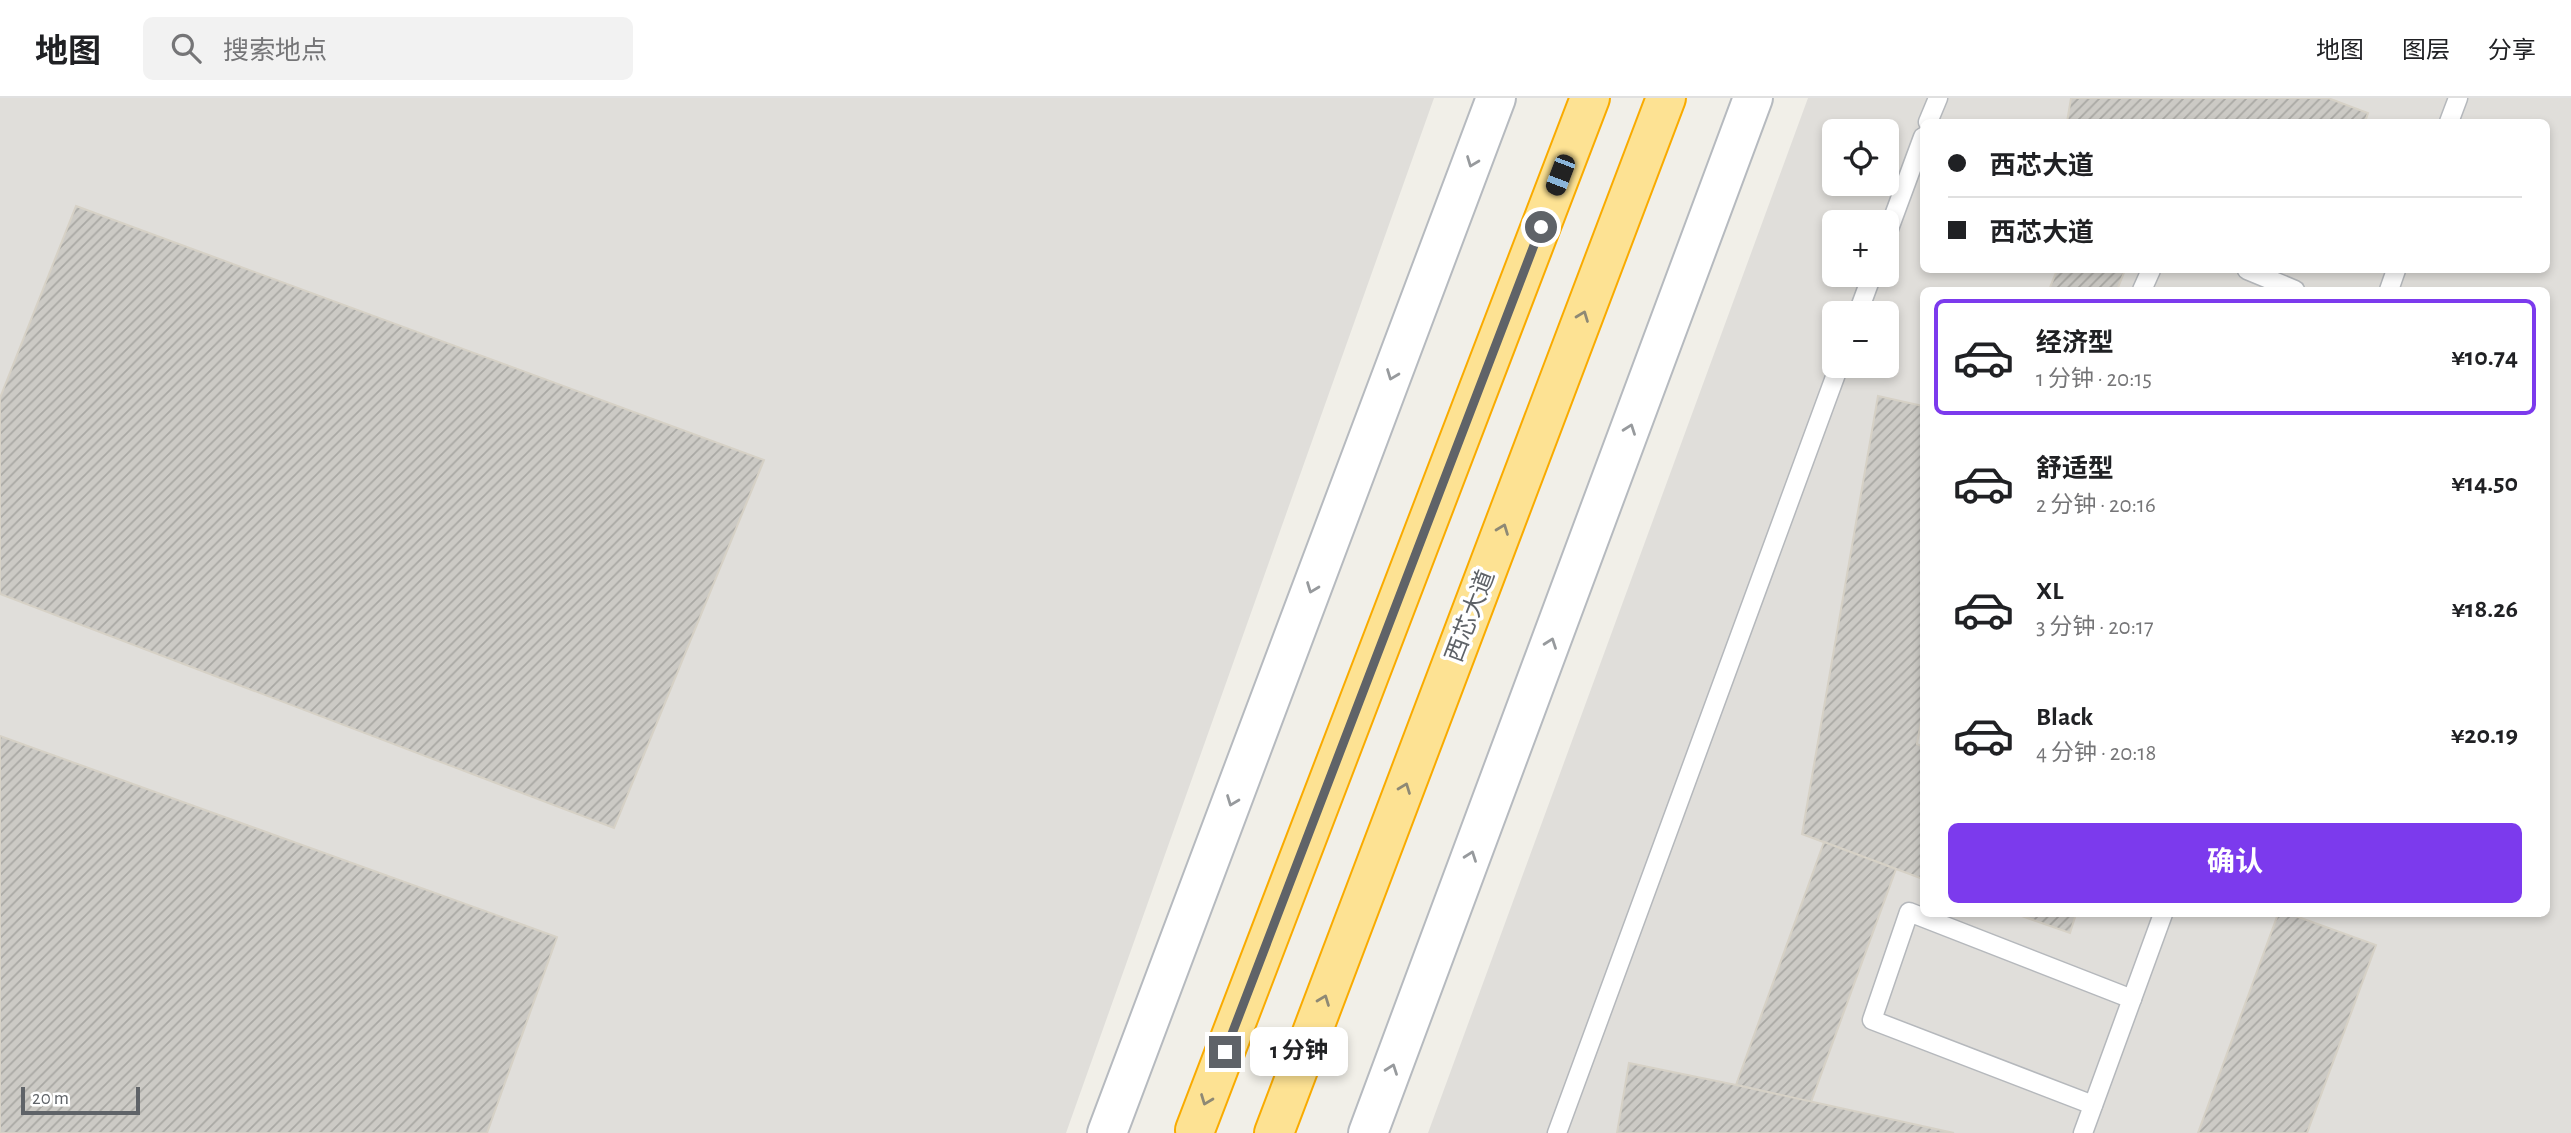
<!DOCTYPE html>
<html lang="zh">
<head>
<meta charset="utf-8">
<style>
	:root { --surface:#fff; --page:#f2f2f2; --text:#202124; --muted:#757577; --line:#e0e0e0; --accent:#7c3aed }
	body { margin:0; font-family:"Alegreya Sans","Noto Sans SC",sans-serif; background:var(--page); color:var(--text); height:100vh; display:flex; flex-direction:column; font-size:26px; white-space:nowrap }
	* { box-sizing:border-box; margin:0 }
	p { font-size:23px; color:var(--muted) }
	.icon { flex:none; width:38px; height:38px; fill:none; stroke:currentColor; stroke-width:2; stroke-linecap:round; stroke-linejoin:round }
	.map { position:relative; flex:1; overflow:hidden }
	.panel { position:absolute; left:1920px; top:189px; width:630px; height:630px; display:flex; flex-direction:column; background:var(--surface); border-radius:10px; box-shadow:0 4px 10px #0003 }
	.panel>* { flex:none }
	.banner { position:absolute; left:1920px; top:21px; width:630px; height:154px; border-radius:10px; box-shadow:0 4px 10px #0003; display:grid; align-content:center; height:154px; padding:0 28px; background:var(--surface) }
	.buttons { position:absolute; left:1822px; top:21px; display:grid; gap:14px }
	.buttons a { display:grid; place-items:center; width:77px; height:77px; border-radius:10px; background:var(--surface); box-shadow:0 4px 10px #0003; font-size:35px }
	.scale { position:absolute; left:21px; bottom:18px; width:119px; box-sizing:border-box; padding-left:7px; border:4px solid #5f6368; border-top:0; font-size:19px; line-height:24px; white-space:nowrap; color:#5f6368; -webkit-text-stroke:5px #fff; paint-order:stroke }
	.end { position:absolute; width:32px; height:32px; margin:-16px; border:9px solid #5f6368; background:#fff; box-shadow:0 0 0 4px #fff }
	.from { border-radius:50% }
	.bubble { position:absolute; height:49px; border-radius:10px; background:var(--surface); box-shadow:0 4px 10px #0003; font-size:23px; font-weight:700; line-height:49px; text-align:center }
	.car { position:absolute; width:21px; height:42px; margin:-21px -10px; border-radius:9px; box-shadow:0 0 5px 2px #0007; background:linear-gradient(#222 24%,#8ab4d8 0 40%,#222 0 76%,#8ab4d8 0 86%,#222 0) }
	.banner b { display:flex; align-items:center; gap:24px; height:66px; font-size:26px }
	.banner b+b { border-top:2px solid var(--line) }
	.banner i { width:18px; height:18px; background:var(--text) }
	ul { padding:12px 0 0; list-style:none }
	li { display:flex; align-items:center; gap:21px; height:116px; margin:0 14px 10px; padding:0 14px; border:4px solid transparent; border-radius:10px }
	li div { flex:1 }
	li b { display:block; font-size:26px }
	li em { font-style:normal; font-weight:700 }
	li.active { border-color:var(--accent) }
	li>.icon { width:63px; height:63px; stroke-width:1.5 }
	.button { display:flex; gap:14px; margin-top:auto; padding:14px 28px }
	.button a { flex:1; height:80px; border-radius:10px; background:var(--accent); color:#fff; font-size:28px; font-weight:700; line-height:80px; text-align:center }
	header { display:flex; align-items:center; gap:42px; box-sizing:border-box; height:98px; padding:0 35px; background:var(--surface); border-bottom:2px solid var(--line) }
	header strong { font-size:33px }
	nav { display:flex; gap:38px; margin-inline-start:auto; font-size:24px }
	.search { width:490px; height:63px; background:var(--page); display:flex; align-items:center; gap:18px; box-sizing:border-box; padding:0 24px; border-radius:10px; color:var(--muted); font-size:26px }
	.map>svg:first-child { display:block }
</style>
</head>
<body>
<header>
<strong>地图</strong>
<div class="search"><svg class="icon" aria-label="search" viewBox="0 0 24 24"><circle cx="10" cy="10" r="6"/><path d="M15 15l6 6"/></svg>搜索地点</div>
<nav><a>地图</a><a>图层</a><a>分享</a></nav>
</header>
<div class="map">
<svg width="2571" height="1035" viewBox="0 0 2571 1035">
	<defs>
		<pattern id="building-hatch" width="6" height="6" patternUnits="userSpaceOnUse" patternTransform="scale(1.75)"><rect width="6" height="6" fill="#cccac5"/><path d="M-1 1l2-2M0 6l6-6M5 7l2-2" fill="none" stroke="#a9a8a4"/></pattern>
	</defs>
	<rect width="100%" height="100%" fill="#f1efe8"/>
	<g fill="#e0deda" fill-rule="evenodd">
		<path d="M0,0H1434L1066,1035H0Z"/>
		<path d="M1808,0H2571V1035H1428ZM1923,24H2546V172H1923ZM1834,33H1886V86H1834ZM1834,124H1886V177H1834ZM1923,192H2546V816H1923ZM1834,215H1886V268H1834Z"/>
	</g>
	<g fill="url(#building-hatch)" stroke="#d6d1c6" stroke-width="2">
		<path d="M2071,0H2328L2368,15L2365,24H2067Z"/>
		<path d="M76,108L764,362L614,730L0,496V300Z"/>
		<path d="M2057,172H2125L2117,192H2049Z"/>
		<path d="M1878,298L1923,308V613L1917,646L1923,649V781L1802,736Z"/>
		<path d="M0,638L557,839L487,1035H0Z"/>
		<path d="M1824,744L1896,771L1811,1004L1736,987Z"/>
		<path d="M2016,816H2076L2070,835Z"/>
		<path d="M2278,816H2290L2376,847L2307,1035H2198Z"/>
		<path d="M1629,965L1736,987L1954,1035H1617Z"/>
	</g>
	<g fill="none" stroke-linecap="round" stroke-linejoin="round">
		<g stroke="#b5b8bc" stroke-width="21">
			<g id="lane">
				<path d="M1928,24L1938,0"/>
				<path d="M2449,24L2458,0"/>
				<path d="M1886,139L1923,39"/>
				<path d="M2247,172L2295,192"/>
				<path d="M2142,192L2151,172"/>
				<path d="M2389,192L2396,172"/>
				<path d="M1858,215L1872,177"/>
				<path d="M2093,1007L1872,922L1909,814L2132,901"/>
				<path d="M1557,1035L1839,268"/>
				<path d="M2083,1035L2163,816"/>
			</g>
		</g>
		<g stroke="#b6babf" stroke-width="42">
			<g id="secondary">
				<path d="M1107,1035L1496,0"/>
				<path d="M1368,1035L1753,0"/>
			</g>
		</g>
		<g stroke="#f9ab00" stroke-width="42">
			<g id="highway">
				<path d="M1195,1032L1590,0"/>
				<path d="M1274,1035L1666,0"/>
			</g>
		</g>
		<use href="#lane" stroke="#fff" stroke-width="18"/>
		<use href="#secondary" stroke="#fff" stroke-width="38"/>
		<use href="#highway" stroke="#fde293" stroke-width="38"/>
	</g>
	<defs><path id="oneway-chevron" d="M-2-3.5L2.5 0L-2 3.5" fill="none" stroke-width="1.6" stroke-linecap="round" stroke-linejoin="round" transform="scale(1.75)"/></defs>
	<g stroke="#979a9d">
		<use href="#oneway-chevron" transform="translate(1472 64) rotate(111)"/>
		<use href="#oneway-chevron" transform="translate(1392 277) rotate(111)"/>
		<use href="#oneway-chevron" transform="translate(1630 331) rotate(-70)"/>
		<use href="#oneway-chevron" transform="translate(1312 490) rotate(111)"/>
		<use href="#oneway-chevron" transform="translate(1551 545) rotate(-70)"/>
		<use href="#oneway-chevron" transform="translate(1232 703) rotate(111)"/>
		<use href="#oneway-chevron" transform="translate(1471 758) rotate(-70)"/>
		<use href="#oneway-chevron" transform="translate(1392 971) rotate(-70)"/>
	</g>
	<g stroke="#8e8975">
		<use href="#oneway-chevron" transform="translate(1583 218) rotate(-69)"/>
		<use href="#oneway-chevron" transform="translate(1503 431) rotate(-69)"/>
		<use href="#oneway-chevron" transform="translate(1405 690) rotate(-69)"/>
		<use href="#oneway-chevron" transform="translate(1324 902) rotate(-69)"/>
		<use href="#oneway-chevron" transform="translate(1206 1002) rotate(111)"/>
	</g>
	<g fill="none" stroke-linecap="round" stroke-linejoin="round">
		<path stroke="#5f6368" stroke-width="9" d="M1225,954L1541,129"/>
	</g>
	<g text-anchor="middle" stroke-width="7" stroke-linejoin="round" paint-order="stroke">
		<g font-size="24" fill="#5f6368" stroke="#fff">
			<text transform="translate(1470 518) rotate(-69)" y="8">西芯大道</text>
		</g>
	</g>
</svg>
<div class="buttons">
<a><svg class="icon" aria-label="locate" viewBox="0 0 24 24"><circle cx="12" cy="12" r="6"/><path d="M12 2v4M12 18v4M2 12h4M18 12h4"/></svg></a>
<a>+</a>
<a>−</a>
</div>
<div class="scale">20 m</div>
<i class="end from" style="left:1541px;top:129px"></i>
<i class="end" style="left:1225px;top:954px"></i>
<div class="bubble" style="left:1250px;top:929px;width:98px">1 分钟</div>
<i class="car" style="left:1560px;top:77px;rotate:201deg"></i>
<div class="banner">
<b><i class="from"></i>西芯大道</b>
<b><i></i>西芯大道</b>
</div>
<section class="panel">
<ul>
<li class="active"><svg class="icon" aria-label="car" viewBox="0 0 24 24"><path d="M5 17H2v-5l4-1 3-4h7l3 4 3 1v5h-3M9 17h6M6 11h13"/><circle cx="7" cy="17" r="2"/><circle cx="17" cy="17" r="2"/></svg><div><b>经济型</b><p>1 分钟 · 20:15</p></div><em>¥10.74</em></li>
<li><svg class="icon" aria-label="car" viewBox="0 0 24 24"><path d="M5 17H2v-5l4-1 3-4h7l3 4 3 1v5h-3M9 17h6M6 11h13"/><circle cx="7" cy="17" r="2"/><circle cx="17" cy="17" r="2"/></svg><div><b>舒适型</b><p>2 分钟 · 20:16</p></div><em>¥14.50</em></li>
<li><svg class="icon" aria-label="car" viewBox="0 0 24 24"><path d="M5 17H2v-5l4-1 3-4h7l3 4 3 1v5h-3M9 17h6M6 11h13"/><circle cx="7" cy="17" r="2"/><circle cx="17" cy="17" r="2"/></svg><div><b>XL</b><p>3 分钟 · 20:17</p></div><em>¥18.26</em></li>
<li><svg class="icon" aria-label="car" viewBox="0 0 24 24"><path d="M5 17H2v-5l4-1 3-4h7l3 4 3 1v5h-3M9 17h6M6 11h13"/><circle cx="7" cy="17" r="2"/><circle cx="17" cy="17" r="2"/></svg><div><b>Black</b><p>4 分钟 · 20:18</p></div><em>¥20.19</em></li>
</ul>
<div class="button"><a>确认</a></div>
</section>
</div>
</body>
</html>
